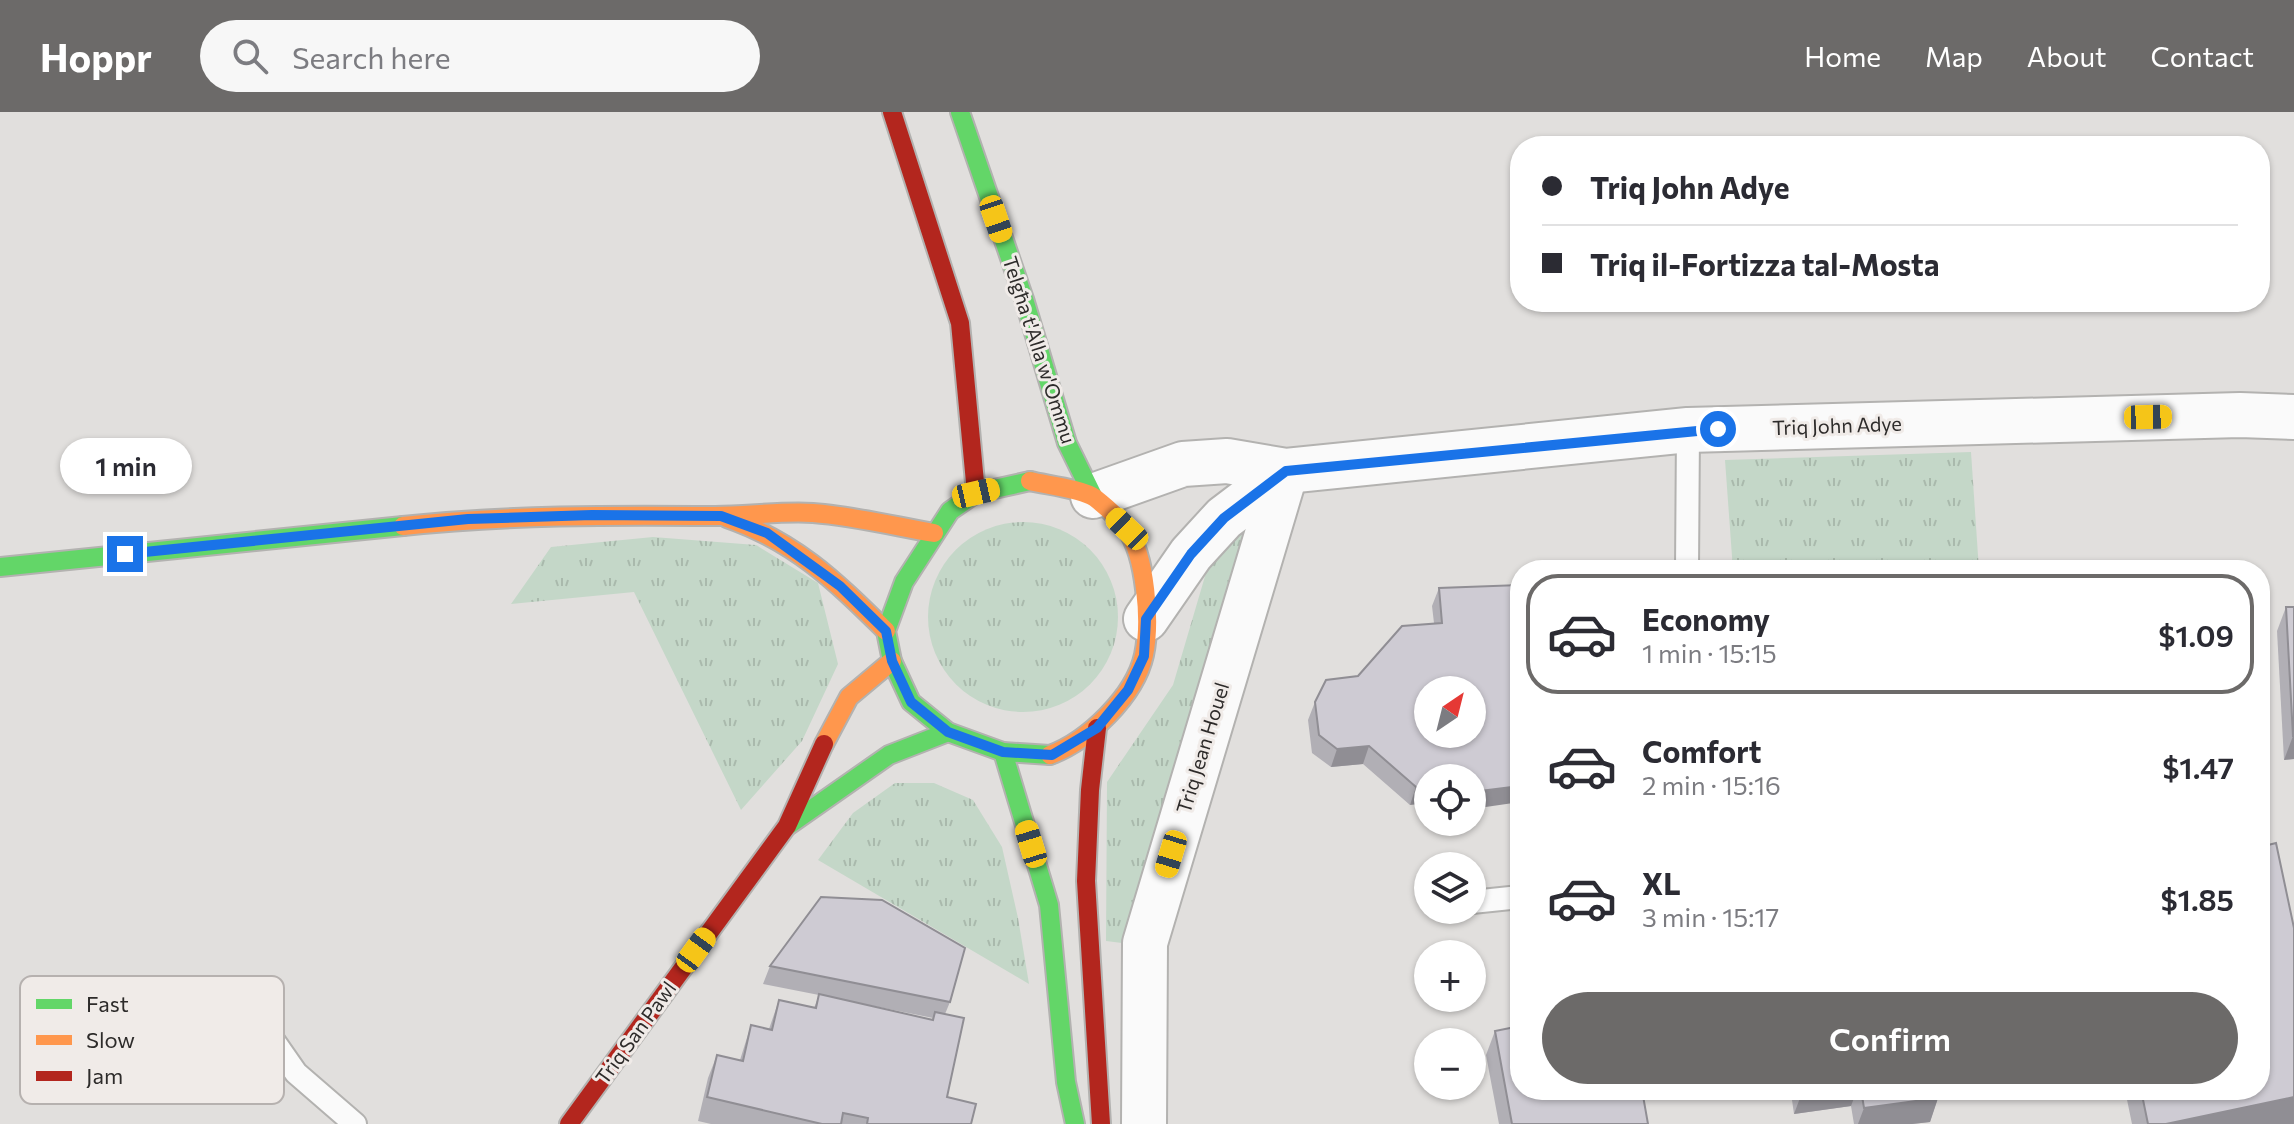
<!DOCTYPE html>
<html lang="en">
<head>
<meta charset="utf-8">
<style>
	:root { --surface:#fff; --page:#f7f7f7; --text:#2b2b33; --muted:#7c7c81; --line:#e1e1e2; --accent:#6c6a69 }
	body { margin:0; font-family:Commissioner,sans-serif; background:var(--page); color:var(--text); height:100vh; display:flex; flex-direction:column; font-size:30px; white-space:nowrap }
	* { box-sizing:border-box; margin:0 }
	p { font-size:26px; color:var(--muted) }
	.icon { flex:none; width:44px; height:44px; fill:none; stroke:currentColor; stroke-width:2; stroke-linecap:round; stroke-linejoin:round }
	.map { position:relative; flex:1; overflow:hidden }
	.side { position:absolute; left:1510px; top:448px; width:760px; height:540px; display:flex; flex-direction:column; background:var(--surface); border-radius:32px; box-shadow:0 2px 6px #0004 }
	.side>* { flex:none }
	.guide { position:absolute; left:1510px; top:24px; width:760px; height:176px; border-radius:32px; box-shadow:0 2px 6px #0004; display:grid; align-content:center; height:176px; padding:0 32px; background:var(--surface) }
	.needle { width:52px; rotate:35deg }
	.controls { position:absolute; left:1414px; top:564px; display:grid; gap:16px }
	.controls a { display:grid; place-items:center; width:72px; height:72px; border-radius:50%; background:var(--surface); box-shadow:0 2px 6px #0004; font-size:40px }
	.end { position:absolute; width:36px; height:36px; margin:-18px; border:10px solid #1a73e8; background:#fff; box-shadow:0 0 0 4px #fff }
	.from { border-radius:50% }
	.bubble { position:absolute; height:56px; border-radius:28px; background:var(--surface); box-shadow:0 2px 6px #0004; font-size:26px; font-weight:600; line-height:56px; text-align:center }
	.car { position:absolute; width:24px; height:48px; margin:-24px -12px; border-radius:10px; box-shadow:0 0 6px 2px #0007; background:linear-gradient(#f5c518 24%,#345 0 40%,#f5c518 0 76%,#345 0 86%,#f5c518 0) }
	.guide b { display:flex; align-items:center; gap:28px; height:76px; font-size:30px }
	.guide b+b { border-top:2px solid var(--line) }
	.guide i { width:20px; height:20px; background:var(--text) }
	ul { padding:14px 0 0; list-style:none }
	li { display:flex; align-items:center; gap:24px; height:120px; margin:0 16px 12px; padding:0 16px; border:4px solid transparent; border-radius:32px }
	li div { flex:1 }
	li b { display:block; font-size:30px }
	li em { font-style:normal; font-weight:600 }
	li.active { border-color:var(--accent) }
	li>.icon { width:72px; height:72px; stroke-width:1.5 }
	.action { display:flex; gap:16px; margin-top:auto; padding:16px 32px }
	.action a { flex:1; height:92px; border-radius:48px; background:var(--accent); color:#fff; font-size:32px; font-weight:600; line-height:92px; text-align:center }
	header { display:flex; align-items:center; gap:48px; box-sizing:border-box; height:112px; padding:0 40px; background:var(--accent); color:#fff }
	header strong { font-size:38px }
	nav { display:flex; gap:44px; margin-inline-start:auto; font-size:28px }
	.search { width:560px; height:72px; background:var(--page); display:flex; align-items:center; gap:20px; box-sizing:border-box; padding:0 28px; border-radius:44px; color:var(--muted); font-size:30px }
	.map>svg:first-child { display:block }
</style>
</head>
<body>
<header>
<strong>Hoppr</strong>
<div class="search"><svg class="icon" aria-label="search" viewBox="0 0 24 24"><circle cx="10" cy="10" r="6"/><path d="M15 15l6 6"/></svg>Search here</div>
<nav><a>Home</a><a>Map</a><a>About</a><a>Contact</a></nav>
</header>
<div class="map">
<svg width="2294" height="1012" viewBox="0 0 2294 1012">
	<defs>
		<pattern id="grass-tufts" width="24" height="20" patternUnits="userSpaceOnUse" patternTransform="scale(2)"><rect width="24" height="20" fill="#c4d7c8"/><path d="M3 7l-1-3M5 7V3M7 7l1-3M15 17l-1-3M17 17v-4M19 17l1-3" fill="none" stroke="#a9b9ac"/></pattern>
	</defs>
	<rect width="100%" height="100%" fill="#e1dfdd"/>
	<g fill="url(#grass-tufts)">
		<path d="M1971,340L1979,458H1733L1725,348Z"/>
		<path d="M1249,406L1122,831L1106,829L1107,670L1173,573L1213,437Z"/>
		<circle cx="1023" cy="505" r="95"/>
		<path d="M653,425L756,433L818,471L838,552L802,629L741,698L634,480L511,492L551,435Z"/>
		<path d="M895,671H934L973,688L1002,735L1018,806L1029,872L818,748L853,701Z"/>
	</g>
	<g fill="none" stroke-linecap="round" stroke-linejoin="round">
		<g stroke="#b3b2b0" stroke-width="26">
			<g id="lane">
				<path d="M1687,458L1688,318"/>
				<path d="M1472,790L1520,785"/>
				<path d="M218,965L273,928L296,961L355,1012"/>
			</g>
		</g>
		<g stroke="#b3b2b0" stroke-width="48">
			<g id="street">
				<path d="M1093,384L1183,352L1227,349L1286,359L1688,318L2240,303L2294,305"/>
				<path d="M1146,507L1191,442L1224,406L1286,359"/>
				<path d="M1144,1012L1145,831L1286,359"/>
			</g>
		</g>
		<g stroke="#b3b2b0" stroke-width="22">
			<g id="fast">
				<path d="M960,0L1024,187L1067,331L1093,384"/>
				<path d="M1030,369L976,381L950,399L904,470L886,519L892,549L911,590L948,620L1003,640L1050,643"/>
				<path d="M0,455L403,414"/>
				<path d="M1003,640L1049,793L1066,970L1075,1012"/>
				<path d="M789,713L889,643L948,620"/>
			</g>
		</g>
		<g stroke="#b3b2b0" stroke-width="22">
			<g id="slow">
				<path d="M1030,369C1046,373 1083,377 1095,386C1105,394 1119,406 1126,416C1146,444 1151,510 1144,543C1135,584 1088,629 1050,643"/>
				<path d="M727,406C796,430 835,469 886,519"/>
				<path d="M403,414C507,403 611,403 715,404C748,404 780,399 813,401C853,404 894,414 934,421"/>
				<path d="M824,632L849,585L892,549"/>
			</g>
		</g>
		<g stroke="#b3b2b0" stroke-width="22">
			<g id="jam">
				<path d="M892,0L960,211L976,381"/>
				<path d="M1097,616L1090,678L1086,769L1101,1012"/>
				<path d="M569,1012L787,714L824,632"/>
			</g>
		</g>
		<use href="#lane" stroke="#fafafa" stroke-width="22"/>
		<use href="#street" stroke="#fafafa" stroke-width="44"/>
		<use href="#fast" stroke="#63d668" stroke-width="18"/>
		<use href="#slow" stroke="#ff974d" stroke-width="18"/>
		<use href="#jam" stroke="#b3261e" stroke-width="18"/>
	</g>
	<g fill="#b1afb5" fill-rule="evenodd">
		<path d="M1439,476L1472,666H1428L1410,693L1363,652L1331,655L1312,641L1308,608L1315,590L1358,564L1434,511L1432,494Z"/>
		<path d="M2286,495H2294V647L2284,648L2277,519Z"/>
		<path d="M2294,816V1012H2132L2125,978H2260Z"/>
		<path d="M770,854L950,890L945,902L947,985L971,1012H711L698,1009L708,966L717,943L740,948L751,913L769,917L779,888L814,896L819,883L763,872ZM849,889L933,906L932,908Z"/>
		<path d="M1495,919L1648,1012H1499L1486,943Z"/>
		<path d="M1757,978H1937L1938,986L1930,1010L1912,1012H1854L1851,994L1794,1002L1791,981L1758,985Z"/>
	</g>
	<g fill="#908e94">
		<path d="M2293,624H2294V647L2284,648Z"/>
		<path d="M1369,634L1363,652L1331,655L1337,637Z"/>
		<path d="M1428,674V691L1410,693L1416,675Z"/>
		<path d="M1520,674V690L1472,697V680Z"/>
		<path d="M1761,978H1792L1791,981L1758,985Z"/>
		<path d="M1803,978H1857L1851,994L1794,1002Z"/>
		<path d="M2294,985V1012H2166Z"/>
		<path d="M1938,986L1930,1010L1912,1012H1858L1864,996Z"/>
	</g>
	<g fill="#cecbd3" stroke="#908e94" stroke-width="2" fill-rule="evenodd">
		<path d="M1520,473V674L1472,680V666H1428V674L1416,675L1369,634L1337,637L1319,623L1315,590L1326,568L1358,564L1402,514L1442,511L1439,476ZM1428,578H1472V622H1428Z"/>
		<path d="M2286,495H2294V624H2293Z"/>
		<path d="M2276,731L2294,816V985L2166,1012H2148L2141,978H2260V735Z"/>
		<path d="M821,785L882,788L965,836L950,890L770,854Z"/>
		<path d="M819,882L933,908L935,900L964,906L947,985L976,992L971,1012H867L868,1006L843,1001L841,1012H822L707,985L717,943L743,949L751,913L772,918L779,888L816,896Z"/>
		<path d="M1520,914V978H1642L1648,1012H1512L1495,919Z"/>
		<path d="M1861,978H1937L1938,986L1864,996Z"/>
	</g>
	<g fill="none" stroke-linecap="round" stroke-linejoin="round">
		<path stroke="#1a73e8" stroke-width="10" d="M125,442L468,407L592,403L721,404L767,421L840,474L886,519L892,549L911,590L948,620L1003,640L1052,643L1097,616L1128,578L1144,544L1146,507L1191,442L1224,406L1286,359L1718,317"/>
	</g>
	<g text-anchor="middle" stroke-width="6" stroke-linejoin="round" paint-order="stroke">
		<g font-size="20" fill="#2d2b2a" stroke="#f0ebe8">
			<text transform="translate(1039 238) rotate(72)" y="7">Telgħa t'Alla w'Ommu</text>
			<text transform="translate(1837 314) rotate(-2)" y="7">Triq John Adye</text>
			<text transform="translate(1203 636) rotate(-73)" y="7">Triq Jean Houel</text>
			<text transform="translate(636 921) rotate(-54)" y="7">Triq San Pawl</text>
		</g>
	</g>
	<rect x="20" y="864" width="264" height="128" rx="12" fill="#f0ebe8" stroke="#b6b1af" stroke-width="2"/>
	<rect x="36" y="887" width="36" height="10" fill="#63d668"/>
	<rect x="36" y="923" width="36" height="10" fill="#ff974d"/>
	<rect x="36" y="959" width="36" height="10" fill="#b3261e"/>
	<g font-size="22" fill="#2d2b2a">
		<text x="86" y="900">Fast</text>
		<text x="86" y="936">Slow</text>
		<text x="86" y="972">Jam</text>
	</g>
</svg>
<div class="controls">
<a><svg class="needle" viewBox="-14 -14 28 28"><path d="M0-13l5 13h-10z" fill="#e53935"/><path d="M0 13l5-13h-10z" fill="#7c7c81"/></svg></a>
<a><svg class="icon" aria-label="locate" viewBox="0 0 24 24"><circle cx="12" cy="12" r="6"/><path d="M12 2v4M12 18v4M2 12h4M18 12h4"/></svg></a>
<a><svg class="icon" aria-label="layers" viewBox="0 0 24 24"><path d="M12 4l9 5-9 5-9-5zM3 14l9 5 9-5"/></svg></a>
<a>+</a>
<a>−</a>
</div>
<i class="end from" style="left:1718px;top:317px"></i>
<i class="end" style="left:125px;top:442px"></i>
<div class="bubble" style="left:60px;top:326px;width:132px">1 min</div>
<i class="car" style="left:996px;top:107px;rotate:161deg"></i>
<i class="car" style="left:2148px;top:305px;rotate:89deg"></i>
<i class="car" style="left:976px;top:381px;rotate:77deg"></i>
<i class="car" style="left:1127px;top:417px;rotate:314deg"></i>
<i class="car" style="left:1031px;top:732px;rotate:343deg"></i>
<i class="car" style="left:1171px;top:742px;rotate:197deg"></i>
<i class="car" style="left:696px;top:838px;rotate:36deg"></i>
<div class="guide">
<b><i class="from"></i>Triq John Adye</b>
<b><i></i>Triq il-Fortizza tal-Mosta</b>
</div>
<section class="side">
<ul>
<li class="active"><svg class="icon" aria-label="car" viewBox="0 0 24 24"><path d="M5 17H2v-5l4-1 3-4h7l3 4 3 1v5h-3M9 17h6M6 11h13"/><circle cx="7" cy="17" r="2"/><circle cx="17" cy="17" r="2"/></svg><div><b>Economy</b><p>1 min · 15:15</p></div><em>$1.09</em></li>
<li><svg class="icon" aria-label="car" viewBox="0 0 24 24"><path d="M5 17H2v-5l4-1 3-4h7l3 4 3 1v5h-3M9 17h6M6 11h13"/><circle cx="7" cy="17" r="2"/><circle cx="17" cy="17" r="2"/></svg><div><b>Comfort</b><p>2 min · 15:16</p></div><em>$1.47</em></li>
<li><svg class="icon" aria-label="car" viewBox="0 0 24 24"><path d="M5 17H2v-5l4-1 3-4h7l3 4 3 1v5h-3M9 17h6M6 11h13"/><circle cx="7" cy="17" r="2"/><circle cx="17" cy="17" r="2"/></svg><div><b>XL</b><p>3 min · 15:17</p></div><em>$1.85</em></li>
</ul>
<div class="action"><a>Confirm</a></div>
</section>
</div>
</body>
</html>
